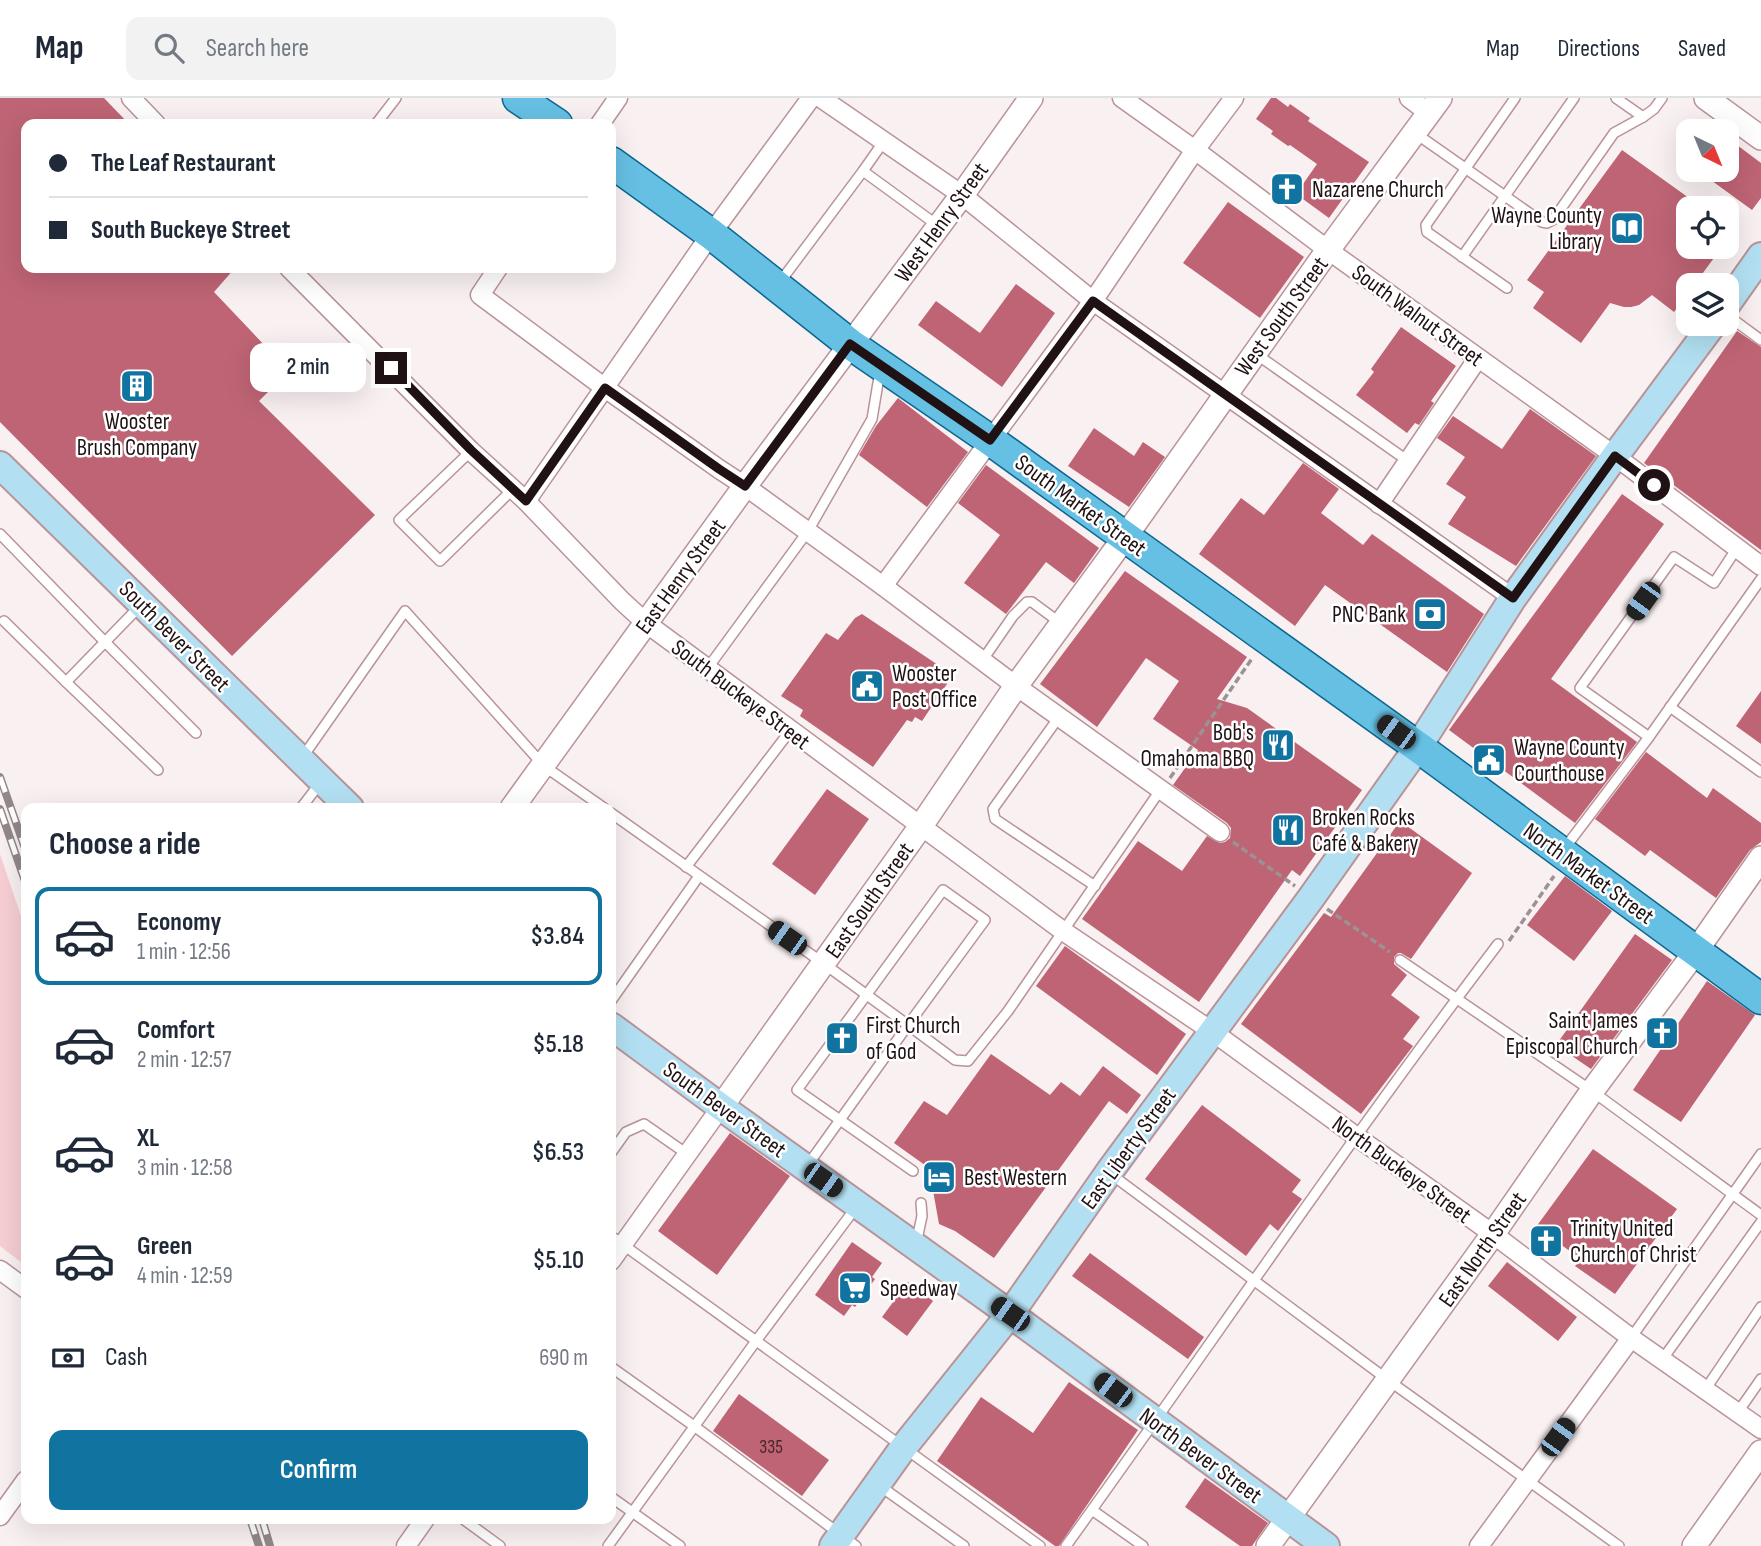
<!DOCTYPE html>
<html lang="en">
<head>
<meta charset="utf-8">
<style>
	:root { --surface:#fff; --page:#f2f2f3; --text:#1f2937; --muted:#747a83; --line:#e0e1e3; --accent:#1173a0 }
	body { margin:0; font-family:"Sofia Sans Condensed",sans-serif; background:var(--page); color:var(--text); height:100vh; display:flex; flex-direction:column; font-size:26px; white-space:nowrap }
	* { box-sizing:border-box; margin:0 }
	p { font-size:23px; color:var(--muted) }
	.icon { flex:none; width:38px; height:38px; fill:none; stroke:currentColor; stroke-width:2; stroke-linecap:round; stroke-linejoin:round }
	.map { position:relative; flex:1; overflow:hidden }
	.sheet { position:absolute; left:21px; top:705px; width:595px; height:721px; display:flex; flex-direction:column; background:var(--surface); border-radius:14px; box-shadow:0 7px 28px #0002 }
	.sheet>* { flex:none }
	.top-card { position:absolute; left:21px; top:21px; width:595px; height:154px; border-radius:14px; box-shadow:0 7px 28px #0002; display:grid; align-content:center; height:154px; padding:0 28px; background:var(--surface) }
	.needle { width:46px; rotate:137deg }
	.tools { position:absolute; left:1676px; top:21px; display:grid; gap:14px }
	.tools a { display:grid; place-items:center; width:63px; height:63px; border-radius:14px; background:var(--surface); box-shadow:0 7px 28px #0002; font-size:35px }
	.end { position:absolute; width:32px; height:32px; margin:-16px; border:9px solid #201214; background:#fff; box-shadow:0 0 0 4px #fff }
	.from { border-radius:50% }
	.bubble { position:absolute; height:49px; border-radius:14px; background:var(--surface); box-shadow:0 7px 28px #0002; font-size:23px; font-weight:600; line-height:49px; text-align:center }
	.car { position:absolute; width:21px; height:42px; margin:-21px -10px; border-radius:9px; box-shadow:0 0 5px 2px #0007; background:linear-gradient(#222 24%,#8ab4d8 0 40%,#222 0 76%,#8ab4d8 0 86%,#222 0) }
	.top-card b { display:flex; align-items:center; gap:24px; height:66px; font-size:26px }
	.top-card b+b { border-top:2px solid var(--line) }
	.top-card i { width:18px; height:18px; background:var(--text) }
	ul { padding:0; list-style:none }
	li { display:flex; align-items:center; gap:21px; height:98px; margin:0 14px 10px; padding:0 14px; border:4px solid transparent; border-radius:14px }
	li div { flex:1 }
	li b { display:block; font-size:26px }
	li em { font-style:normal; font-weight:600 }
	li.current { border-color:var(--accent) }
	li>.icon { width:63px; height:63px; stroke-width:1.5 }
	h2 { padding:0 28px; font-size:32px; line-height:84px }
	.pay { display:flex; align-items:center; gap:18px; height:77px; padding:0 28px; font-size:26px }
	.pay p { margin-inline-start:auto }
	.action { display:flex; gap:14px; margin-top:auto; padding:14px 28px }
	.action a { flex:1; height:80px; border-radius:14px; background:var(--accent); color:#fff; font-size:28px; font-weight:600; line-height:80px; text-align:center }
	header { display:flex; align-items:center; gap:42px; box-sizing:border-box; height:98px; padding:0 35px; background:var(--surface); border-bottom:2px solid var(--line) }
	header strong { font-size:33px }
	nav { display:flex; gap:38px; margin-inline-start:auto; font-size:24px }
	.search { width:490px; height:63px; background:var(--page); display:flex; align-items:center; gap:18px; box-sizing:border-box; padding:0 24px; border-radius:14px; color:var(--muted); font-size:26px }
	.map>svg:first-child { display:block }
</style>
</head>
<body>
<header>
<strong>Map</strong>
<div class="search"><svg class="icon" aria-label="search" viewBox="0 0 24 24"><circle cx="10" cy="10" r="6"/><path d="M15 15l6 6"/></svg>Search here</div>
<nav><a>Map</a><a>Directions</a><a>Saved</a></nav>
</header>
<div class="map">
<svg width="1761" height="1448" viewBox="0 0 1761 1448">
	<rect width="100%" height="100%" fill="#f9f0f1"/>
	<path fill="#f6ced3" d="M0,756L26,833V1168L0,1148Z"/>
	<g fill="#be6475">
		<path d="M0,0H104L129,26H26V170H235L214,194L289,273L259,303L375,417L232,558L0,324Z"/>
		<path d="M1271,0H1276L1288,9L1290,6L1310,20L1308,23L1369,64L1329,120L1296,96L1317,66L1290,47L1288,48L1271,36L1273,33L1256,21Z"/>
		<path d="M1733,44L1761,65V100L1752,112L1697,72H1727V51Z"/>
		<path d="M1622,52L1703,110H1689V149H1722L1694,187H1689V194L1674,214L1652,197L1639,207L1631,209H1624L1610,205L1581,245L1533,210L1544,194L1527,182Z"/>
		<path d="M1228,104L1304,159L1260,220L1183,165Z"/>
		<path d="M1016,186L1055,215L1002,289L918,227L936,203L980,235Z"/>
		<path d="M1401,229L1456,268L1431,303L1434,305L1419,327L1415,325L1407,335L1356,297L1374,274L1371,271Z"/>
		<path d="M1737,233L1761,249V452L1644,365Z"/>
		<path d="M898,300L968,354L927,409L859,357L876,328Z"/>
		<path d="M1530,311L1596,358L1516,468L1448,426L1466,399L1446,386L1465,359L1437,340L1453,318L1502,351Z"/>
		<path d="M1094,330L1134,358L1143,344L1165,359L1129,409L1068,368Z"/>
		<path d="M1303,365L1339,391L1321,415L1363,447L1372,436L1484,516L1447,574L1325,487L1295,528L1199,456L1241,400L1264,417Z"/>
		<path d="M986,367L1099,450L1074,485L1046,464L1006,516L964,485L1000,437L958,405Z"/>
		<path d="M1622,396L1664,426L1551,581L1637,644L1575,725L1449,632Z"/>
		<path d="M1125,473L1247,559L1217,601L1247,610L1362,692L1300,778L1292,772L1199,904L1082,821L1138,743L1182,773L1207,738L1220,745L1225,744L1230,740L1231,730L1227,725L1173,687L1198,652L1153,621L1179,583L1146,560L1097,629L1040,586Z"/>
		<path d="M862,516L953,577L922,623L915,619L912,624L907,622L873,669L800,618L803,612L781,598L826,535L838,542L855,520Z"/>
		<path d="M1761,593V646L1736,628Z"/>
		<path d="M1646,654L1707,700L1713,690L1761,725V744L1750,752L1716,800L1650,752L1645,758L1595,721Z"/>
		<path d="M827,691L869,721L815,797L772,766Z"/>
		<path d="M1400,723L1472,775L1411,861L1401,855H1398L1394,859V866L1407,877L1391,897L1420,919L1403,941L1413,948L1361,1016L1241,926L1324,815L1331,819Z"/>
		<path d="M1565,778L1612,813L1574,863L1527,827Z"/>
		<path d="M1635,836L1672,862L1591,971L1556,947Z"/>
		<path d="M1065,848L1186,936L1157,977L1036,888Z"/>
		<path d="M1707,883L1755,917L1681,1024L1633,992Z"/>
		<path d="M991,956L1050,997L1061,984L1080,998L1103,968L1141,997L1127,1016L1109,1003L994,1160L955,1133L939,1126L929,1070L894,1045L924,1003L947,1017Z"/>
		<path d="M1202,1007L1301,1082L1292,1094L1302,1101L1278,1133L1270,1126L1246,1158L1145,1081Z"/>
		<path d="M730,1035L790,1078L717,1177L658,1133Z"/>
		<path d="M1593,1051L1677,1111L1615,1196L1575,1168L1581,1161L1536,1129Z"/>
		<path d="M852,1144L882,1165L872,1179L875,1181L855,1209L852,1207L844,1218L815,1197Z"/>
		<path d="M1090,1155L1204,1239L1188,1261L1072,1178Z"/>
		<path d="M1507,1164L1577,1219L1558,1243L1488,1188Z"/>
		<path d="M908,1184L933,1203L907,1238L882,1219Z"/>
		<path d="M1069,1284L1138,1332L1059,1448H1055L937,1363L981,1299L1033,1335Z"/>
		<path d="M739,1296L829,1362L802,1398L713,1333Z"/>
		<path d="M1205,1380L1268,1425L1252,1448H1240L1185,1409Z"/>
	</g>
	<g fill="none" stroke-linecap="round" stroke-linejoin="round">
		<g stroke="#ba9398" stroke-width="12">
			<g id="service">
				<path d="M1616,0L1643,19L1654,11L1662,0"/>
				<path d="M376,26L396,0"/>
				<path d="M1415,35L1542,124L1547,125L1553,122L1614,35L1643,19"/>
				<path d="M884,43L863,73L937,127"/>
				<path d="M1462,159L1574,0"/>
				<path d="M780,184L863,73"/>
				<path d="M1507,190L1427,134L1426,127L1515,0"/>
				<path d="M1727,217L1761,242"/>
				<path d="M1256,256L1408,363"/>
				<path d="M471,353L399,422L440,463L513,391"/>
				<path d="M0,436L105,544L196,635"/>
				<path d="M141,507L66,584L158,672"/>
				<path d="M4,523L66,584"/>
				<path d="M982,563L1013,518L1027,504H1032L1059,524"/>
				<path d="M707,571L808,433L872,321L880,273"/>
				<path d="M1670,609L1761,674"/>
				<path d="M1059,619L993,711L995,721L1095,788"/>
				<path d="M1649,639L1580,590L1674,459L1714,485L1737,450"/>
				<path d="M302,660L405,513L544,668L604,710"/>
				<path d="M301,710L321,684"/>
				<path d="M611,715L823,865L908,927L807,1068"/>
				<path d="M1564,751L1649,639L1761,481"/>
				<path d="M686,769L790,633"/>
				<path d="M1400,862L1592,993L1761,1117"/>
				<path d="M611,903L699,778"/>
				<path d="M611,1055L626,1034L644,1026L687,1056"/>
				<path d="M913,1073L797,992L943,792L985,822L908,927L955,962L968,963L1008,913L1161,691"/>
				<path d="M1112,1077L1388,1282L1619,1448"/>
				<path d="M611,1138L1040,1448"/>
				<path d="M916,1146L922,1118L921,1105"/>
				<path d="M1631,1240L1761,1056"/>
				<path d="M1662,1262L1761,1124"/>
				<path d="M611,1269L694,1328L856,1448"/>
				<path d="M1705,1292L1761,1209"/>
				<path d="M1738,1314L1761,1281"/>
				<path d="M880,1388L964,1448"/>
				<path d="M611,1399L680,1448"/>
				<path d="M1092,1412L1143,1448"/>
				<path d="M463,1421L500,1448"/>
				<path d="M608,1448L756,1243L857,1108"/>
				<path d="M1066,1448C1210,1248 1348,1043 1498,846"/>
			</g>
		</g>
		<g stroke="#ba9398" stroke-width="21">
			<g id="minor">
				<path d="M131,0L156,26"/>
				<path d="M821,0L962,97L1093,203L1513,500"/>
				<path d="M1122,0L1195,52L1328,152L1615,358L1761,468"/>
				<path d="M1409,0L1429,15"/>
				<path d="M600,26L618,0"/>
				<path d="M289,170L471,353L526,403L622,503L646,525L1063,833L1213,934L1357,1039L1493,1136L1631,1240L1761,1331"/>
				<path d="M498,170L480,197L605,290L719,371L745,388L883,488L1016,588L1220,734"/>
				<path d="M526,403L711,136L811,0"/>
				<path d="M1379,406L1478,260"/>
				<path d="M883,488L1093,203L1195,52L1234,0"/>
				<path d="M611,1163L721,1009"/>
				<path d="M0,1172L26,1191"/>
				<path d="M0,1418L26,1382"/>
				<path d="M406,1448L425,1421"/>
				<path d="M1479,1448L1631,1240"/>
			</g>
		</g>
		<g stroke="#ba9398" stroke-width="26">
			<g id="tertiary">
				<path d="M1706,0L1761,40"/>
				<path d="M512,710L745,388L962,97L1031,0"/>
				<path d="M721,1009L921,728L1016,588L1125,439L1328,152L1440,0"/>
				<path d="M1268,1448L1493,1136L1592,993L1696,853L1761,760"/>
				<path d="M1694,1448L1761,1354"/>
			</g>
		</g>
		<g stroke="#ba9398" stroke-width="30">
			<g id="secondary">
				<path d="M1727,206L1761,158"/>
				<path d="M0,367L350,710"/>
				<path d="M611,928L721,1009L1010,1216L1326,1448"/>
				<path d="M833,1448L903,1350L1010,1216L1109,1074L1311,800L1418,649L1513,500L1615,358L1713,226"/>
			</g>
		</g>
		<g stroke="#0b6890" stroke-width="33">
			<g id="primary">
				<path d="M518,0L557,26"/>
				<path d="M611,64L711,136L850,246L990,342L1418,649L1761,901"/>
			</g>
		</g>
		<g stroke="#9d9293" stroke-width="3.5" stroke-dasharray="7 3.5" stroke-linecap="butt">
			<path d="M1170,680L1253,559"/>
			<path d="M1233,744L1295,788"/>
			<path d="M1327,811L1390,854"/>
			<path d="M1509,843L1554,778"/>
		</g>
		<use href="#service" stroke="#fff" stroke-width="9"/>
		<use href="#minor" stroke="#fff" stroke-width="18"/>
		<use href="#tertiary" stroke="#fff" stroke-width="23"/>
		<use href="#secondary" stroke="#b2e0f2" stroke-width="26"/>
		<use href="#primary" stroke="#66c0e4" stroke-width="30"/>
		<g stroke="#938889" stroke-width="8">
			<g id="rail">
				<path d="M0,679L26,753"/>
				<path d="M0,711L26,786"/>
				<path d="M250,1421L259,1448"/>
				<path d="M262,1421L270,1448"/>
			</g>
		</g>
		<use href="#rail" stroke="#fff" stroke-width="5" stroke-dasharray="16" stroke-linecap="butt"/>
	</g>
	<g fill="none" stroke-linecap="round" stroke-linejoin="round">
		<path stroke="#201214" stroke-width="9" d="M391,270L471,352L526,403L605,290L719,371L745,388L850,246L990,342L1093,203L1513,500L1615,358L1654,387"/>
	</g>
	<defs>
		<g id="church-square" transform="scale(1.75)"><rect x="-9" y="-9" width="18" height="18" rx="4" fill="#1173a0" stroke="#fff"/><path d="M-1.2-6h2.4v3.5h3.3v2.4h-3.3V6h-2.4V-.1h-3.3v-2.4h3.3Z" fill="#fff"/></g>
		<g id="library-square" transform="scale(1.75)"><rect x="-9" y="-9" width="18" height="18" rx="4" fill="#1173a0" stroke="#fff"/><path d="M-6-4Q-3-5.5-.7-3.5V5Q-3 3-6 4ZM6-4Q3-5.5 .7-3.5V5Q3 3 6 4Z" fill="#fff"/></g>
		<g id="building-square" transform="scale(1.75)"><rect x="-9" y="-9" width="18" height="18" rx="4" fill="#1173a0" stroke="#fff"/><path d="M-4-6H4V6H1V3H-1V6H-4ZM-2.5-4.3h1.7v1.8h-1.7ZM.8-4.3h1.7v1.8H.8ZM-2.5-1h1.7V.8h-1.7ZM.8-1h1.7V.8H.8Z" fill="#fff"/></g>
		<g id="bank-square" transform="scale(1.75)"><rect x="-9" y="-9" width="18" height="18" rx="4" fill="#1173a0" stroke="#fff"/><path d="M-6-4H6V4H-6ZM0-2.3a2.3 2.3 0 1 0 0 4.6a2.3 2.3 0 1 0 0-4.6Z" fill="#fff"/></g>
		<g id="civic-square" transform="scale(1.75)"><rect x="-9" y="-9" width="18" height="18" rx="4" fill="#1173a0" stroke="#fff"/><path d="M-.6-6.5H3V-4.5H.6V-3L4-1V1h2V6H-6V1h2V-1L-.6-3ZM-1.2 2.5V6h2.4V2.5Z" fill="#fff"/></g>
		<g id="restaurant-square" transform="scale(1.75)"><rect x="-9" y="-9" width="18" height="18" rx="4" fill="#1173a0" stroke="#fff"/><path d="M-5-6h1v4h1v-4h1v4h1v-4h1v5L-1.5 .5V6h-2V.5L-5-1ZM5-6V6H3V1.5H1.5Q1.5-4 5-6Z" fill="#fff"/></g>
		<g id="hotel-square" transform="scale(1.75)"><rect x="-9" y="-9" width="18" height="18" rx="4" fill="#1173a0" stroke="#fff"/><path d="M-6-4.5h1.5V1H6V5H4.5V3h-9V5H-6ZM-4 0a1.8 1.8 0 1 1 3.6 0ZM.5 0V-2.5h3Q6-2.5 6 0Z" fill="#fff"/></g>
		<g id="supermarket-square" transform="scale(1.75)"><rect x="-9" y="-9" width="18" height="18" rx="4" fill="#1173a0" stroke="#fff"/><path d="M-6-5.5h2.5l.6 2H6L4.5 2H-2.5L-4.4-4H-6ZM-1.5 3.2a1.3 1.3 0 1 0 .1 0ZM3 3.2a1.3 1.3 0 1 0 .1 0Z" fill="#fff"/></g>
	</defs>
	<g fill-rule="evenodd">
		<use href="#church-square" x="1287" y="91"/>
		<use href="#library-square" x="1627" y="130"/>
		<use href="#building-square" x="137" y="288"/>
		<use href="#bank-square" x="1430" y="516"/>
		<use href="#civic-square" x="867" y="588"/>
		<use href="#restaurant-square" x="1278" y="647"/>
		<use href="#civic-square" x="1489" y="662"/>
		<use href="#restaurant-square" x="1288" y="732"/>
		<use href="#church-square" x="1662" y="935"/>
		<use href="#church-square" x="842" y="940"/>
		<use href="#hotel-square" x="939" y="1079"/>
		<use href="#church-square" x="1546" y="1143"/>
		<use href="#supermarket-square" x="855" y="1190"/>
	</g>
	<g text-anchor="middle" stroke-width="5" stroke-linejoin="round" paint-order="stroke">
		<g font-size="19" fill="#48262c">
			<text x="771" y="1355">335</text>
		</g>
		<g font-size="23" fill="#201214" stroke="#fff" text-anchor="start">
			<text x="1312" y="99">Nazarene Church</text>
			<text x="1602" y="125" text-anchor="end">Wayne County<tspan x="1602" dy="26">Library</tspan></text>
			<text x="137" y="331" text-anchor="middle">Wooster<tspan x="137" dy="26">Brush Company</tspan></text>
			<text x="1406" y="524" text-anchor="end">PNC Bank</text>
			<text x="892" y="583">Wooster<tspan x="892" dy="26">Post Office</tspan></text>
			<text x="1254" y="642" text-anchor="end">Bob's<tspan x="1254" dy="26">Omahoma BBQ</tspan></text>
			<text x="1514" y="657">Wayne County<tspan x="1514" dy="26">Courthouse</tspan></text>
			<text x="1312" y="727">Broken Rocks<tspan x="1312" dy="26">Café &amp; Bakery</tspan></text>
			<text x="1638" y="930" text-anchor="end">Saint James<tspan x="1638" dy="26">Episcopal Church</tspan></text>
			<text x="866" y="935">First Church<tspan x="866" dy="26">of God</tspan></text>
			<text x="964" y="1087">Best Western</text>
			<text x="1570" y="1138">Trinity United<tspan x="1570" dy="26">Church of Christ</tspan></text>
			<text x="880" y="1198">Speedway</text>
		</g>
		<g font-size="23" fill="#201214" stroke="#fff">
			<text transform="translate(941 124) rotate(-54)" y="8">West Henry Street</text>
			<text transform="translate(1418 217) rotate(36)" y="8">South Walnut Street</text>
			<text transform="translate(1281 218) rotate(-54)" y="8">West South Street</text>
			<text transform="translate(1081 407) rotate(36)" y="8">South Market Street</text>
			<text transform="translate(680 478) rotate(-54)" y="8">East Henry Street</text>
			<text transform="translate(175 538) rotate(45)" y="8">South Bever Street</text>
			<text transform="translate(741 596) rotate(37)" y="8">South Buckeye Street</text>
			<text transform="translate(1589 775) rotate(36)" y="8">North Market Street</text>
			<text transform="translate(869 802) rotate(-55)" y="8">East South Street</text>
			<text transform="translate(725 1011) rotate(36)" y="8">South Bever Street</text>
			<text transform="translate(1128 1050) rotate(-54)" y="8">East Liberty Street</text>
			<text transform="translate(1402 1071) rotate(36)" y="8">North Buckeye Street</text>
			<text transform="translate(1482 1151) rotate(-55)" y="8">East North Street</text>
			<text transform="translate(1201 1357) rotate(36)" y="8">North Bever Street</text>
		</g>
	</g>
</svg>
<div class="tools">
<a><svg class="needle" viewBox="-14 -14 28 28"><path d="M0-13l5 13h-10z" fill="#e53935"/><path d="M0 13l5-13h-10z" fill="#747a83"/></svg></a>
<a><svg class="icon" aria-label="locate" viewBox="0 0 24 24"><circle cx="12" cy="12" r="6"/><path d="M12 2v4M12 18v4M2 12h4M18 12h4"/></svg></a>
<a><svg class="icon" aria-label="layers" viewBox="0 0 24 24"><path d="M12 4l9 5-9 5-9-5zM3 14l9 5 9-5"/></svg></a>
</div>
<i class="end from" style="left:1654px;top:387px"></i>
<i class="end" style="left:391px;top:270px"></i>
<div class="bubble" style="left:250px;top:245px;width:116px">2 min</div>
<i class="car" style="left:1643px;top:503px;rotate:216deg"></i>
<i class="car" style="left:1396px;top:634px;rotate:306deg"></i>
<i class="car" style="left:787px;top:840px;rotate:305deg"></i>
<i class="car" style="left:823px;top:1082px;rotate:125deg"></i>
<i class="car" style="left:1010px;top:1216px;rotate:305deg"></i>
<i class="car" style="left:1113px;top:1292px;rotate:307deg"></i>
<i class="car" style="left:1558px;top:1339px;rotate:36deg"></i>
<div class="top-card">
<b><i class="from"></i>The Leaf Restaurant</b>
<b><i></i>South Buckeye Street</b>
</div>
<section class="sheet">
<h2>Choose a ride</h2>
<ul>
<li class="current"><svg class="icon" aria-label="car" viewBox="0 0 24 24"><path d="M5 17H2v-5l4-1 3-4h7l3 4 3 1v5h-3M9 17h6M6 11h13"/><circle cx="7" cy="17" r="2"/><circle cx="17" cy="17" r="2"/></svg><div><b>Economy</b><p>1 min · 12:56</p></div><em>$3.84</em></li>
<li><svg class="icon" aria-label="car" viewBox="0 0 24 24"><path d="M5 17H2v-5l4-1 3-4h7l3 4 3 1v5h-3M9 17h6M6 11h13"/><circle cx="7" cy="17" r="2"/><circle cx="17" cy="17" r="2"/></svg><div><b>Comfort</b><p>2 min · 12:57</p></div><em>$5.18</em></li>
<li><svg class="icon" aria-label="car" viewBox="0 0 24 24"><path d="M5 17H2v-5l4-1 3-4h7l3 4 3 1v5h-3M9 17h6M6 11h13"/><circle cx="7" cy="17" r="2"/><circle cx="17" cy="17" r="2"/></svg><div><b>XL</b><p>3 min · 12:58</p></div><em>$6.53</em></li>
<li><svg class="icon" aria-label="car" viewBox="0 0 24 24"><path d="M5 17H2v-5l4-1 3-4h7l3 4 3 1v5h-3M9 17h6M6 11h13"/><circle cx="7" cy="17" r="2"/><circle cx="17" cy="17" r="2"/></svg><div><b>Green</b><p>4 min · 12:59</p></div><em>$5.10</em></li>
</ul>
<div class="pay"><svg class="icon" aria-label="cash" viewBox="0 0 24 24"><path d="M3 7h18v10H3z"/><circle cx="12" cy="12" r="2"/></svg>Cash<p>690 m</p></div>
<div class="action"><a>Confirm</a></div>
</section>
</div>
</body>
</html>
